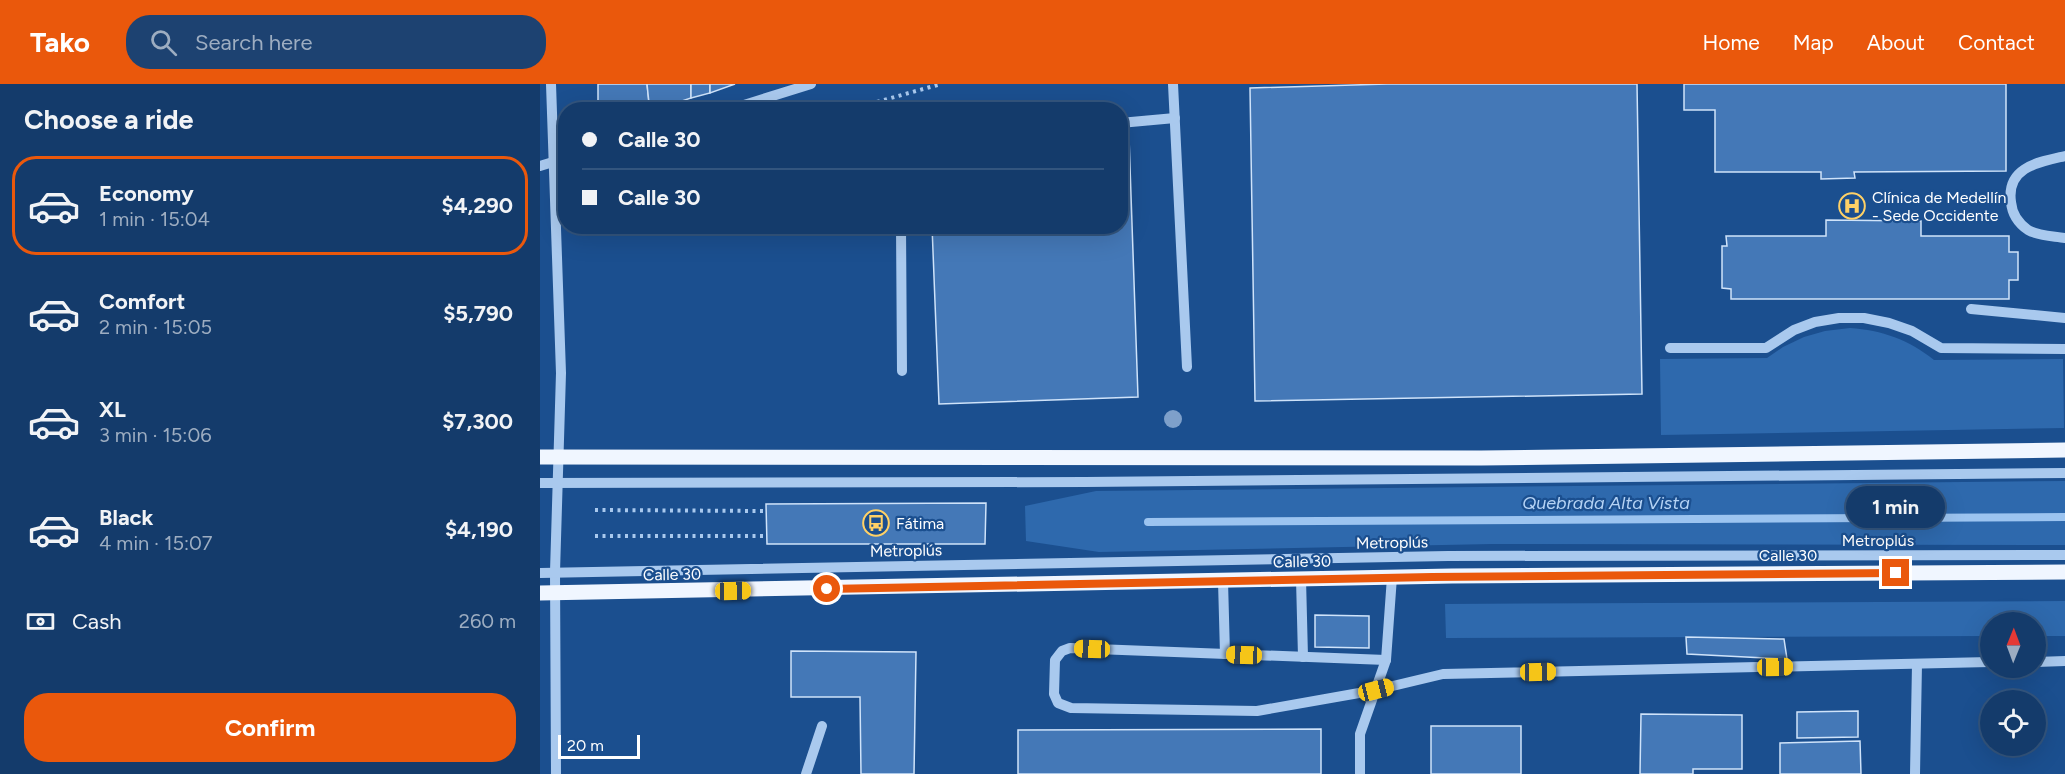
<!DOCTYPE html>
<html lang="en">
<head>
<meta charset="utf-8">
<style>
	:root { --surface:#143b6b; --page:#1d4271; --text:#f1f3f6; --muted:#9dadc1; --line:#33557e; --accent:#ea580c }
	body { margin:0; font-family:Figtree,sans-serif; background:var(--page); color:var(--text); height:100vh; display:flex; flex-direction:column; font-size:22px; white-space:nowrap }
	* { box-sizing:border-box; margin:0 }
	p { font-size:20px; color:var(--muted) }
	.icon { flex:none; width:33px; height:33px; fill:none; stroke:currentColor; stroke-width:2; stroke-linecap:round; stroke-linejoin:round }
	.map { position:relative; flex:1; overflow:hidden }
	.side { display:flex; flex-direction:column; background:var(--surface); width:540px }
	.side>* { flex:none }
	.hud { position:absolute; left:18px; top:18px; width:570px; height:132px; border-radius:24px; box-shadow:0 6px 24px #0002,0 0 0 2px var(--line); display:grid; align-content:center; height:132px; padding:0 24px; background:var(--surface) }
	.needle { width:39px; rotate:1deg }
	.tools { position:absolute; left:1440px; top:528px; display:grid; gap:12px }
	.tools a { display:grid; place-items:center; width:66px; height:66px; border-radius:50%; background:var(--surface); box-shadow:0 6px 24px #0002,0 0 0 2px var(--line); font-size:30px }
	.scale { position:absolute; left:18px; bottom:15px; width:82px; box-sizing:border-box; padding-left:6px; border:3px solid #fff; border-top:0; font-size:16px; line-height:21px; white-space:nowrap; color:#fff; -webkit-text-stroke:4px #1b4f8f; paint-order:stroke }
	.end { position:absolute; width:27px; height:27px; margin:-14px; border:8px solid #ea580c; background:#fff; box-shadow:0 0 0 3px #fff }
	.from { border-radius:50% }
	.bubble { position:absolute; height:42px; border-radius:21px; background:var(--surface); box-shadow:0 6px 24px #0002,0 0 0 2px var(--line); font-size:20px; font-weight:700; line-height:42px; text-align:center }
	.car { position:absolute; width:18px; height:36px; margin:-18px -9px; border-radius:8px; box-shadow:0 0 4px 2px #0007; background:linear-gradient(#f5c518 24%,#345 0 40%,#f5c518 0 76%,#345 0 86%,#f5c518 0) }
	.hud b { display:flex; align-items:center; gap:21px; height:57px; font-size:22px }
	.hud b+b { border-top:2px solid var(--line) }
	.hud i { width:15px; height:15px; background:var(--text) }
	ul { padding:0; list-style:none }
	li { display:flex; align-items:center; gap:18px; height:99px; margin:0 12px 9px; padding:0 12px; border:3px solid transparent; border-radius:24px }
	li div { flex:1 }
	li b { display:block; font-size:22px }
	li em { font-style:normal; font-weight:700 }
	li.on { border-color:var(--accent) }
	li>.icon { width:54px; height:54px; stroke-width:1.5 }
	h2 { padding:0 24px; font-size:27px; line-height:72px }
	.pay { display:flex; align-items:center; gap:15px; height:66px; padding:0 24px; font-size:22px }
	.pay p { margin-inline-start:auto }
	.button { display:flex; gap:12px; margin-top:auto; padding:12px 24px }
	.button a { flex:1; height:69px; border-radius:24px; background:var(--accent); color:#fff; font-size:24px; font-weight:700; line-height:69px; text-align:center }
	header { display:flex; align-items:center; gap:36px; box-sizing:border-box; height:84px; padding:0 30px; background:var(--accent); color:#fff }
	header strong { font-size:28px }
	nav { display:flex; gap:33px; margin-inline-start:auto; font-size:21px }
	.search { width:420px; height:54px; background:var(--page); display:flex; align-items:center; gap:15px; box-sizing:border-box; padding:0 21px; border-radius:24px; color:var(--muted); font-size:22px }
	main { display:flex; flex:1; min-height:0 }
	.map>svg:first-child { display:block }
</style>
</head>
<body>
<header>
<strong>Tako</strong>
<div class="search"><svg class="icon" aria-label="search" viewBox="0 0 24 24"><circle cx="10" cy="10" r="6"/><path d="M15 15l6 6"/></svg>Search here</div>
<nav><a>Home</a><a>Map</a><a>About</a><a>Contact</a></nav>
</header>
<main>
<section class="side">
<h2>Choose a ride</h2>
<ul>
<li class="on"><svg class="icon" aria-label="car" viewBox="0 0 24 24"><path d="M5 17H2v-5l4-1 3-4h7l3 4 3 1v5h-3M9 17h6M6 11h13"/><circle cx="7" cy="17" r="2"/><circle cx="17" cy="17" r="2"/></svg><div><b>Economy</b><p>1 min · 15:04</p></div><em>$4,290</em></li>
<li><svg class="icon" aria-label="car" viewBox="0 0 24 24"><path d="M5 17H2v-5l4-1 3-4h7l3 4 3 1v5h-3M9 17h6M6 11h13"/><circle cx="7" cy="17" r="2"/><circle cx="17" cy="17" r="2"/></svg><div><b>Comfort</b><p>2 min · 15:05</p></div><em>$5,790</em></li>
<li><svg class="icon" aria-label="car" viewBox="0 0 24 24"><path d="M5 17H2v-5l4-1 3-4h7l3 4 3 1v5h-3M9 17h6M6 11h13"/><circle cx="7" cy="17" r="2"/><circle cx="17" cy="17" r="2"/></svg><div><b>XL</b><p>3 min · 15:06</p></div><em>$7,300</em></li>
<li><svg class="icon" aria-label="car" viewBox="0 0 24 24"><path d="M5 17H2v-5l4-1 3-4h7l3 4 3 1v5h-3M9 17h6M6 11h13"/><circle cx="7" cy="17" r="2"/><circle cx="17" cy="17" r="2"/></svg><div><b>Black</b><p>4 min · 15:07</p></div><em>$4,190</em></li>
</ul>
<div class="pay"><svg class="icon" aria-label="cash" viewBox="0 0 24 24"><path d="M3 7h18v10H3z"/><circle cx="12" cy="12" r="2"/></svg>Cash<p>260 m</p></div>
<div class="button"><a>Confirm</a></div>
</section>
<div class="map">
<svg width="1525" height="690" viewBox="0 0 1525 690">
	<rect width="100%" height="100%" fill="#1b4f8f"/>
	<g fill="#2e69ad">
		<path d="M1310,244C1342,246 1369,256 1394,276L1523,275L1524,344L1121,351L1120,275L1227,274L1243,263L1264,253L1285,247Z"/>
		<path d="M1525,397V461L952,460L559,468L486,457L485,422L556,407Z"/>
		<path d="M1525,517V552H1496V538H1450V552L906,554L905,520Z"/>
	</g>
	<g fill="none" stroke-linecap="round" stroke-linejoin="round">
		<path stroke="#9cc4f0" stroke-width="8" d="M608,438L1525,433"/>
	</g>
	<g fill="#4478b7" stroke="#cfe3fa" stroke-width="1.5">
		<path d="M58,0H107L109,19H58Z"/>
		<path d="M107,0H151V14L118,25L116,17L109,19Z"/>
		<path d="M151,0H170V9L151,14Z"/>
		<path d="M170,0H195L170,9Z"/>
		<path d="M847,0H1097L1102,310L715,317L710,4Z"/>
		<path d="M1144,0H1466V87L1314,88L1315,94L1281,95V88H1175V26H1144Z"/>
		<path d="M580,53H589L598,313L399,320L392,142H580Z"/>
		<path d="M1286,136L1381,137V152H1469V168H1478V196H1469V215H1191V205L1182,204V162H1187L1186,152H1286Z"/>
		<path d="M446,419L445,460H227L226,420Z"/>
		<path d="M775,531L829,532V564L775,563Z"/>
		<path d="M1146,553L1244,555L1247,575L1147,570Z"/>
		<path d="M251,567L376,568L374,690H321L320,613H251Z"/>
		<path d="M1318,627V653L1257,654V628Z"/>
		<path d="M1101,630L1202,631V685H1153V690H1100Z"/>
		<rect x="891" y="642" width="90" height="48"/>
		<path d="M781,645V690H478V646Z"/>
		<path d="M1320,657L1321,690H1240V659Z"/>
	</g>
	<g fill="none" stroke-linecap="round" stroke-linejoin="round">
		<g stroke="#a9c9ee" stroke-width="4" stroke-dasharray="3 4.5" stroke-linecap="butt">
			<path d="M308,26L401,0"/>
			<path d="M55,426L226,427"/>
			<path d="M55,452H226"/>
		</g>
		<g stroke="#a9c9ee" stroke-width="10">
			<path d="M11,0L21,289L15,488L16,690"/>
			<path d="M633,0L647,283"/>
			<path d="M188,26L271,0"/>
			<path d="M580,39L635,34"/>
			<path d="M1525,72C1499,78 1466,83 1471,118C1472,130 1478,139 1488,146C1498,152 1513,152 1525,154"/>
			<path d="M0,82L26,74"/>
			<path d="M361,142L362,287"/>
			<path d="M1431,225L1525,234"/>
			<path d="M1130,264H1226L1254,246L1275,238L1299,234H1324L1349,239L1372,247L1401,264L1525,265"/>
			<path d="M0,399L545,398L1525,389"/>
			<path d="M0,489L908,472L1525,471"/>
			<path d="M761,495L763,573"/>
			<path d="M683,497L685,570"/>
			<path d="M846,576L530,564L522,567L515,576L514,610L518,619L531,624L717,627L836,606L903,590L1450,578"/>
			<path d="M1496,578L1525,577"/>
			<path d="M266,690L282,642"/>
			<path d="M820,690V650L846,576L852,493"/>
			<path d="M1375,690L1377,580"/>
		</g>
		<g stroke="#f0f6ff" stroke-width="15">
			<path d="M0,373L941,374L1525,366"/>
			<path d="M0,509L912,492L1525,488"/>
		</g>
	</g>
	<circle fill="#7ea0ca" cx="633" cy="335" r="9"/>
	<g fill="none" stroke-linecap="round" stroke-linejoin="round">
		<path stroke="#ea580c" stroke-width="8" d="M287,505L892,493L1356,489"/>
	</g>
	<defs>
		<g id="hospital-ring" transform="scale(1.35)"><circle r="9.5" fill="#1b4f8f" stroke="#ffd166" stroke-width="1.5"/><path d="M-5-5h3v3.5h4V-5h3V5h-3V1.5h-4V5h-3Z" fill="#ffd166"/></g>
		<g id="bus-ring" transform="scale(1.35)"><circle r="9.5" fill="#1b4f8f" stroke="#ffd166" stroke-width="1.5"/><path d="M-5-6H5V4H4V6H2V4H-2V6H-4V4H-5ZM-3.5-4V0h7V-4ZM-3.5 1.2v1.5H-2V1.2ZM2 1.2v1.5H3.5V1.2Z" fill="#ffd166"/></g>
	</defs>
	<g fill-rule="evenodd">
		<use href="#hospital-ring" x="1312" y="122"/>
		<use href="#bus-ring" x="336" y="439"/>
	</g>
	<g text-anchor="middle" stroke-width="4.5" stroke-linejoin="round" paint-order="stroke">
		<g font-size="16" fill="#fff" stroke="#1b4f8f" text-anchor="start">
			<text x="1332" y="119">Clínica de Medellín<tspan x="1332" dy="18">- Sede Occidente</tspan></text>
			<text x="356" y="445">Fátima</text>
		</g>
		<g font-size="16" fill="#fff" stroke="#1b4f8f">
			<text x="1338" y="462">Metroplús</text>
			<text transform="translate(852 458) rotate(-1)" y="6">Metroplús</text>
			<text transform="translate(366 466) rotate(-1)" y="6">Metroplús</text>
			<text x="1248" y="477">Calle 30</text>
			<text transform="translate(762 477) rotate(-1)" y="6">Calle 30</text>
			<text transform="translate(132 490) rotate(-1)" y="6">Calle 30</text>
		</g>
		<g font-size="18" font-style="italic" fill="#b5d3f5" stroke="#1b4f8f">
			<text x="1066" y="425">Quebrada Alta Vista</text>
		</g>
	</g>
</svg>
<div class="tools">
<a><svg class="needle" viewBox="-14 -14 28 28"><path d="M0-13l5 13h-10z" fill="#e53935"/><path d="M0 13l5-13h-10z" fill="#9dadc1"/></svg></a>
<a><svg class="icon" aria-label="locate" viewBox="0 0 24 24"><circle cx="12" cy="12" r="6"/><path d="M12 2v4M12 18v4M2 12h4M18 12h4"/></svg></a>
</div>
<div class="scale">20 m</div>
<i class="end from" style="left:287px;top:505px"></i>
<i class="end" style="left:1356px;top:489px"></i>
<div class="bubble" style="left:1306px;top:402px;width:99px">1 min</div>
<i class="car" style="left:193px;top:507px;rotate:89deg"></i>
<i class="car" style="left:552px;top:565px;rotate:272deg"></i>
<i class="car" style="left:704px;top:571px;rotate:272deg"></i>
<i class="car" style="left:1235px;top:583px;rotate:89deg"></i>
<i class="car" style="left:998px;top:588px;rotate:89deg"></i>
<i class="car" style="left:836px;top:606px;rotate:76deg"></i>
<div class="hud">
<b><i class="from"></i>Calle 30</b>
<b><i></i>Calle 30</b>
</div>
</div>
</main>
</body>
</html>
